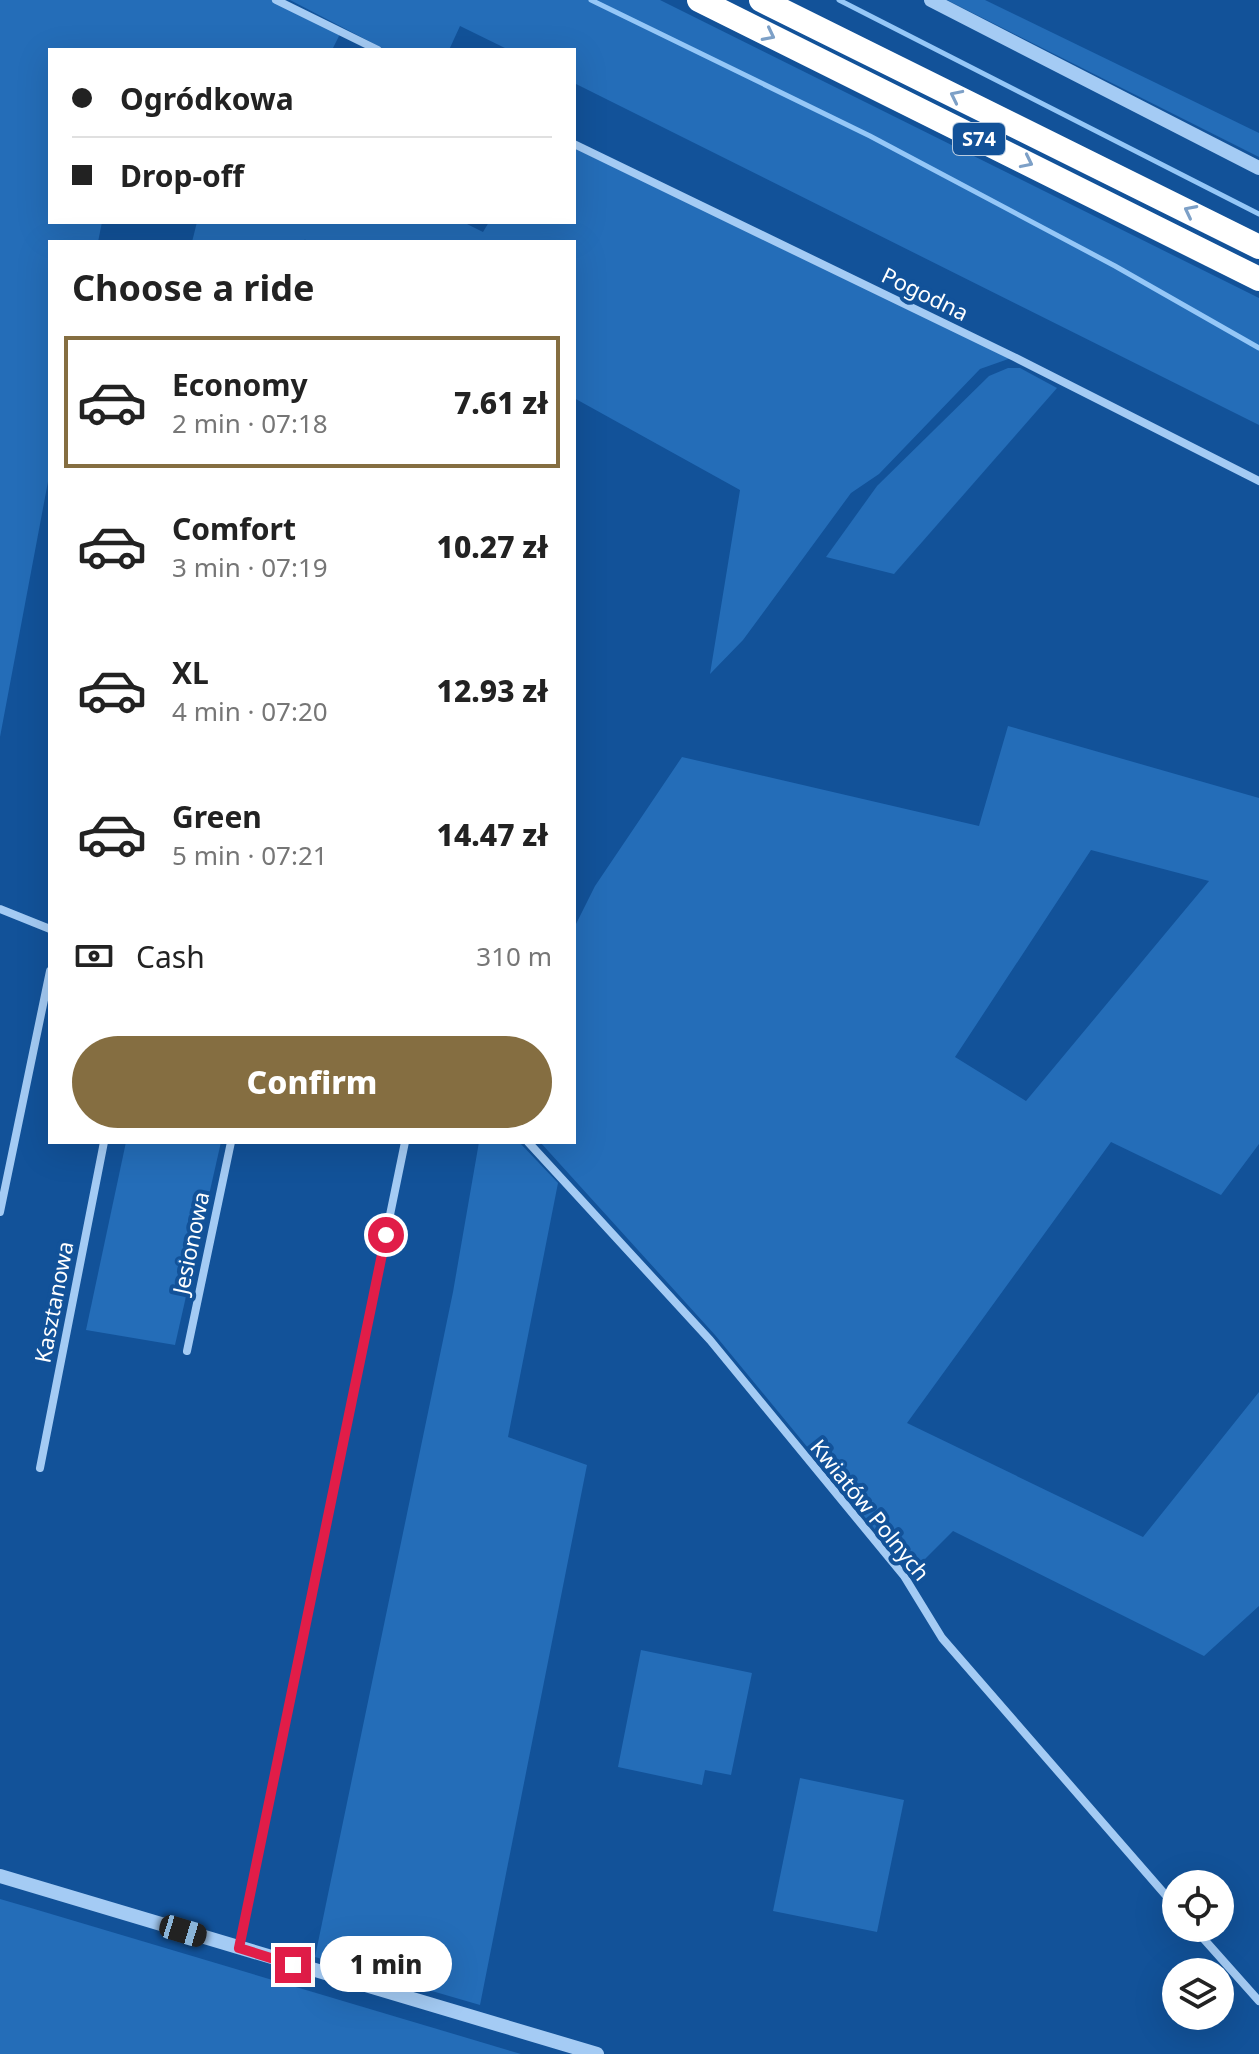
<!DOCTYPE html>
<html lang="en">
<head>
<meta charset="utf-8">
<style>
	:root { --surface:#fff; --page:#f6f6f6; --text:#222; --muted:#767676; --line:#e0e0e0; --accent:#856e41 }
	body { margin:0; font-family:"Noto Sans",sans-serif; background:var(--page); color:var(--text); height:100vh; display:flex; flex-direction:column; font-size:30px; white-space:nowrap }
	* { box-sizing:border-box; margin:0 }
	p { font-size:26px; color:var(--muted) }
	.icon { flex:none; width:44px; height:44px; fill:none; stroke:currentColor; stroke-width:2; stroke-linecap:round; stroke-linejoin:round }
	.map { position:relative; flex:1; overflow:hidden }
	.side { position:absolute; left:48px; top:240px; width:528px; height:904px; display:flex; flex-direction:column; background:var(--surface); border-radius:0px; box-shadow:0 8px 32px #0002 }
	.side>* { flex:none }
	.top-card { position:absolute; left:48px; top:48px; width:528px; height:176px; border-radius:0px; box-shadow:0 8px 32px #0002; display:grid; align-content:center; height:176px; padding:0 24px; background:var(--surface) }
	.tools { position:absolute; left:1162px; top:1870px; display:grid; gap:16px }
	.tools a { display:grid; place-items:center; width:72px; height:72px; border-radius:50%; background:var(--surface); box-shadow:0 8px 32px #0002; font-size:40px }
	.end { position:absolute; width:36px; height:36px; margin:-18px; border:10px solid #e11d48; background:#fff; box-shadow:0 0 0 4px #fff }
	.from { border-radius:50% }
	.bubble { position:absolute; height:56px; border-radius:28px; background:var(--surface); box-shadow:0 8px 32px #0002; font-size:26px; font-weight:800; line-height:56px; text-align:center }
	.car { position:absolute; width:24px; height:48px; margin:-24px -12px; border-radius:10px; box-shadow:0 0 6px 2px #0007; background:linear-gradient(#222 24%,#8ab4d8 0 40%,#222 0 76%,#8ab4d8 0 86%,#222 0) }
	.top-card b { display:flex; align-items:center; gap:28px; height:76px; font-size:30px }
	.top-card b+b { border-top:2px solid var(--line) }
	.top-card i { width:20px; height:20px; background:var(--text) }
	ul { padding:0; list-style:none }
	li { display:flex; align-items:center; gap:24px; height:132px; margin:0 16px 12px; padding:0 8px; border:4px solid transparent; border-radius:0px }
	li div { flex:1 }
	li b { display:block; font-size:30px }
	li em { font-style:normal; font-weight:800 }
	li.on { border-color:var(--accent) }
	li>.icon { width:72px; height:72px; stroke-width:1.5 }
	h2 { padding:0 24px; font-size:36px; line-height:96px }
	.pay { display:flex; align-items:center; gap:20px; height:88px; padding:0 24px; font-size:30px }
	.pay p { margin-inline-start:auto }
	.primary-button { display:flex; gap:16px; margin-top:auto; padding:16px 24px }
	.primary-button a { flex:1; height:92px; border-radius:48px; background:var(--accent); color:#fff; font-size:32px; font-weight:800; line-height:92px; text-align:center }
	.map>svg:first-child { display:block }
</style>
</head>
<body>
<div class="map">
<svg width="1259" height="2054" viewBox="0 0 1259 2054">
	<rect width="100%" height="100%" fill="#125299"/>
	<g fill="#246db8" fill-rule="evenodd">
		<path d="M0,0H276L341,32L332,50H50V222H102L98,242H50V471L0,737Z"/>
		<path d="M290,0H660L1259,298V425L574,83V50H509L460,26L449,50H386Z"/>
		<path d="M947,0H985L1259,133V157Z"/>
		<path d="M574,144L1014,357L980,369L879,474L851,493L743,640L710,674L740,490L574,398V242H306L305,239L304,242H192L197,222H463L483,232L489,222H574Z"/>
		<path d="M1008,368H1020L1057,388L894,574L826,557L877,486L989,376Z"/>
		<path d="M1008,726L1259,798V1144L1221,1195L1111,1142L907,1423L1143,1537L1259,1392V1606L1204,1656L953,1531L911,1573L715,1335L540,1142H574V928L595,886L682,757L979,826ZM1091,850L1209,881L1026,1101L955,1057Z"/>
		<path d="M126,1142H221L175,1345L86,1330Z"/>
		<path d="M479,1142H519L558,1183L508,1437L587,1465L480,2005L315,1957L453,1292Z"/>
		<path d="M641,1650L752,1673L731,1775L705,1770L702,1785L618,1767Z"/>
		<path d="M800,1778L904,1800L877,1932L773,1911Z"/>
		<path d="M0,1899L31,1908L521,2054H0Z"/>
	</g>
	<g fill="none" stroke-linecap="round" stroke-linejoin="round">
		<g stroke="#95c7f7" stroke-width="5">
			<path d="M591,0L870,136L1115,266L1259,348"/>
			<path d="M839,0L1259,214"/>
		</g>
		<g stroke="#a4cbf4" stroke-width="8">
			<path d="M276,0L378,50"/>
			<path d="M574,144L1014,357L1259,481"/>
			<path d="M0,909L50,929"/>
			<path d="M528,1142L710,1340L904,1576L942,1638L1176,1907"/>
			<path d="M0,1212L50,971"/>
			<path d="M187,1351L231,1142"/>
			<path d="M40,1468L104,1142"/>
			<path d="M1194,1928L1259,2001"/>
			<path d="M239,1948L405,1142"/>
		</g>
		<g stroke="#a4cbf4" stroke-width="14">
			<path d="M931,0L1259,168"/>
			<path d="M0,1876L597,2054"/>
		</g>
		<g stroke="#fff" stroke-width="24">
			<path d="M699,0L1259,279"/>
			<path d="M761,0L1259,247"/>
		</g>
	</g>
	<defs><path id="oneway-chevron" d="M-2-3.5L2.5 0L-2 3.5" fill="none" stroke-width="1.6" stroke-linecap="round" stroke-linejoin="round" transform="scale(2)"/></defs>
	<g stroke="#7da0c7">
		<use href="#oneway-chevron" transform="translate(769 35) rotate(27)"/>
		<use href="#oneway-chevron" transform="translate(956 96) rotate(-154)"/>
		<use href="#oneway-chevron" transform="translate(1027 162) rotate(26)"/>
		<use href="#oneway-chevron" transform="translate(1190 211) rotate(-153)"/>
	</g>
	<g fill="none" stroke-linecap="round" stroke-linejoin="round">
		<path stroke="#e11d48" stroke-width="10" d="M293,1965L239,1948L386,1235"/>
	</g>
	<g text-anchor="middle" stroke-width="8" stroke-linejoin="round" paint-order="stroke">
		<rect fill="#125299" stroke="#b8cbe0" stroke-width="2" x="953" y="123" width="52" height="32" rx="6"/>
		<g font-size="20" font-weight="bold" fill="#fff">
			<text x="979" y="146">S74</text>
		</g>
		<g font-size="22" fill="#fff" stroke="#125299">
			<text transform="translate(925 294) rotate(26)" y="8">Pogodna</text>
			<text transform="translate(191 1243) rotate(-78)" y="8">Jesionowa</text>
			<text transform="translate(54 1302) rotate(-79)" y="8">Kasztanowa</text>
			<text transform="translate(870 1510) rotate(51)" y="8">Kwiatów Polnych</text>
		</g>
	</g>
</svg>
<div class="tools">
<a><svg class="icon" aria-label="locate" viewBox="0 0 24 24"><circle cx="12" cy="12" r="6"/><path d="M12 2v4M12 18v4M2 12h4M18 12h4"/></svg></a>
<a><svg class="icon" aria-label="layers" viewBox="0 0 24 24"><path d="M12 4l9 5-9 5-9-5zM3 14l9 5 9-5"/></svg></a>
</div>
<i class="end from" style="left:386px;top:1235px"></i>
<i class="end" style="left:293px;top:1965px"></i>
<div class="bubble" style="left:320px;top:1936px;width:132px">1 min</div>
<i class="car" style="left:183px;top:1931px;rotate:107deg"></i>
<div class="top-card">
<b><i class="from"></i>Ogródkowa</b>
<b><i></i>Drop-off</b>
</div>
<section class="side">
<h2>Choose a ride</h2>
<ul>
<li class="on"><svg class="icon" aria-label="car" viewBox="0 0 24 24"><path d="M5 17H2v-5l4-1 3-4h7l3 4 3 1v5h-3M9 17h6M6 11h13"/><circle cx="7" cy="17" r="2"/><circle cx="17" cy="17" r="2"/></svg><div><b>Economy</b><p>2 min · 07:18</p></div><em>7.61 zł</em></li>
<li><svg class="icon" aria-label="car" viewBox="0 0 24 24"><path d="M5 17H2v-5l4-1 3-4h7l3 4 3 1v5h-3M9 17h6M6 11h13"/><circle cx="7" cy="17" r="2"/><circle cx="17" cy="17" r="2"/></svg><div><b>Comfort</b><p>3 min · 07:19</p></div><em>10.27 zł</em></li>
<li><svg class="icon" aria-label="car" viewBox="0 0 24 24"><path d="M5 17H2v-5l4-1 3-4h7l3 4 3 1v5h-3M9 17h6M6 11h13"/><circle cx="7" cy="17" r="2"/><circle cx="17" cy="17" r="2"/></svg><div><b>XL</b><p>4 min · 07:20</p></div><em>12.93 zł</em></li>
<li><svg class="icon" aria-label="car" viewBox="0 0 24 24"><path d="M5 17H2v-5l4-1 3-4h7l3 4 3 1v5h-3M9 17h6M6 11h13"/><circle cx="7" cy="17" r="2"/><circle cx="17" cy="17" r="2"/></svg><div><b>Green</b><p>5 min · 07:21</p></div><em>14.47 zł</em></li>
</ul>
<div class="pay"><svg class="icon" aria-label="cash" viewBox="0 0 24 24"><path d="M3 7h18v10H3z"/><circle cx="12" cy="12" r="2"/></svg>Cash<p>310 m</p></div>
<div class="primary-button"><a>Confirm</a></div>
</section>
</div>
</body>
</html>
